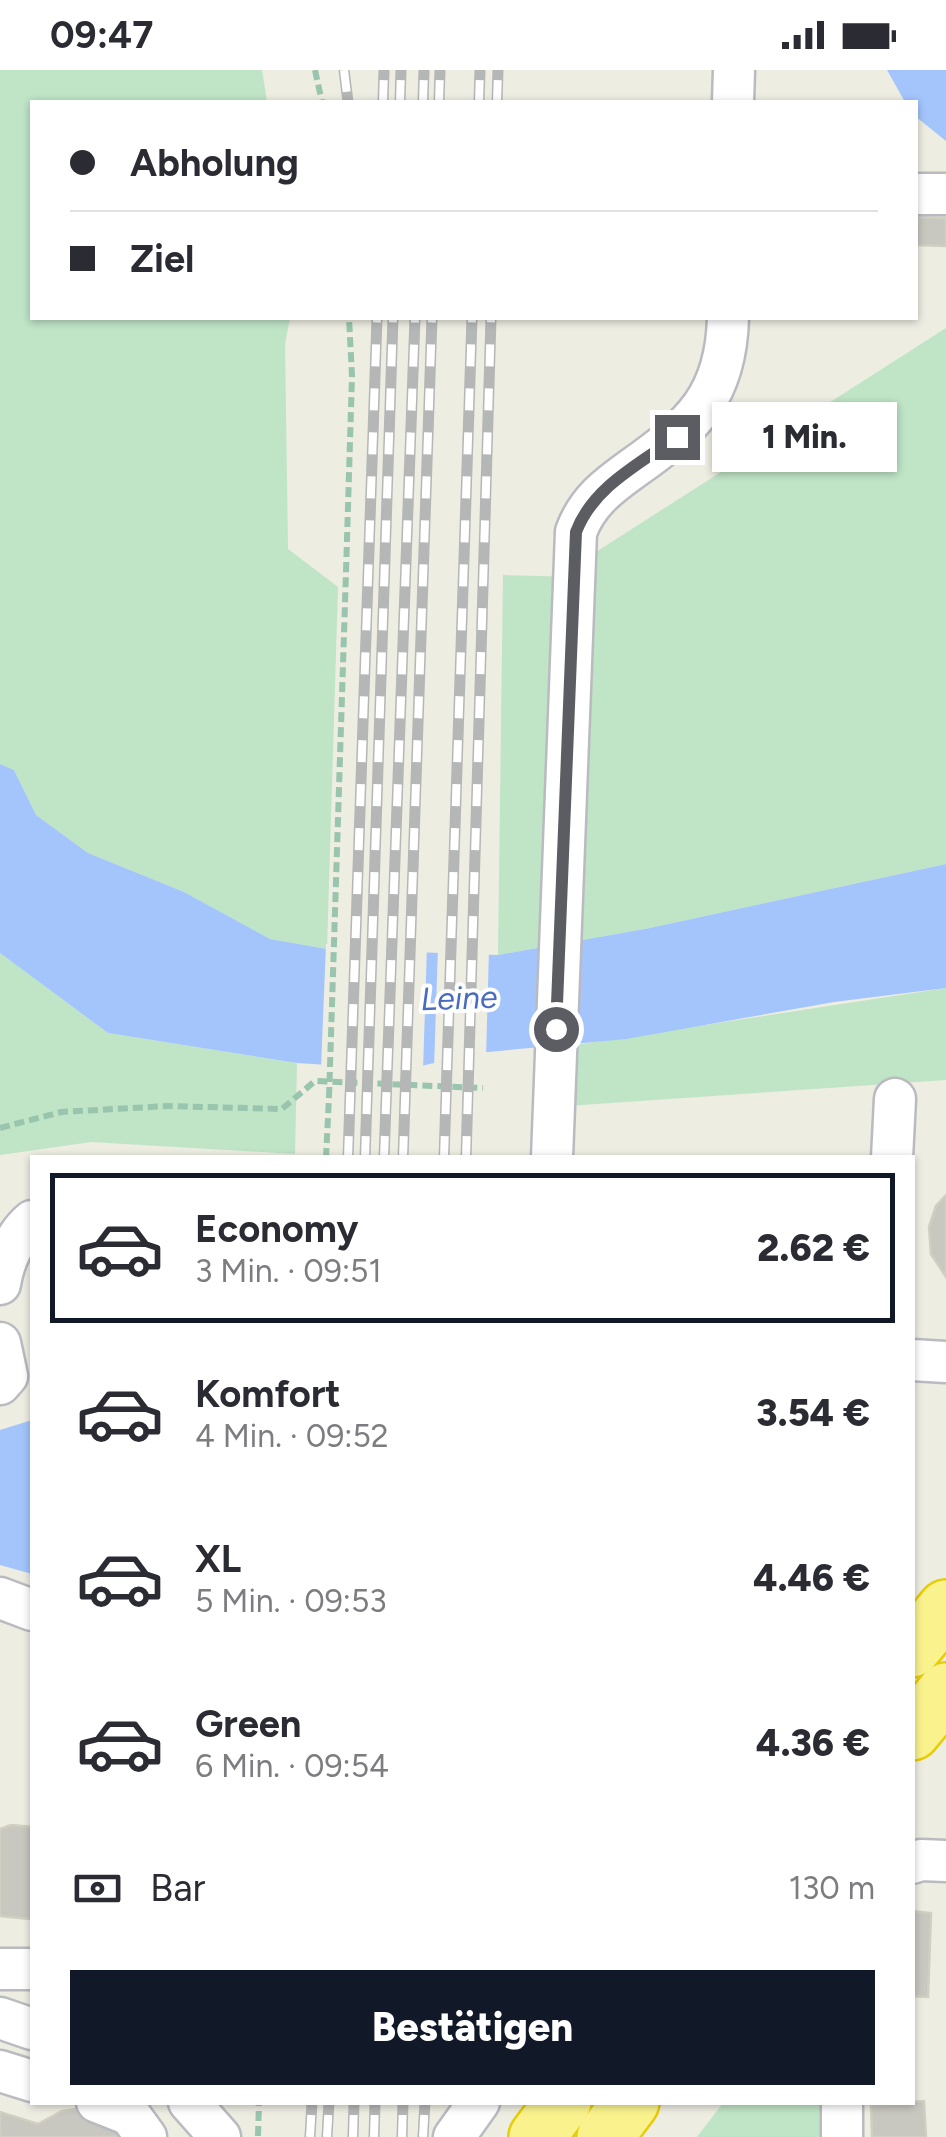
<!DOCTYPE html>
<html lang="de">
<head>
<meta charset="utf-8">
<style>
	:root { --surface:#fff; --page:#f7f7f7; --text:#2b2b33; --muted:#7c7c81; --line:#e1e1e2; --accent:#111827 }
	body { margin:0; font-family:Figtree,sans-serif; background:var(--page); color:var(--text); height:100vh; display:flex; flex-direction:column; font-size:38px; white-space:nowrap }
	* { box-sizing:border-box; margin:0 }
	p { font-size:32px; color:var(--muted) }
	.icon { flex:none; width:55px; height:55px; fill:none; stroke:currentColor; stroke-width:2; stroke-linecap:round; stroke-linejoin:round }
	.map { position:relative; flex:1; overflow:hidden }
	.panel { position:absolute; left:30px; top:1085px; width:885px; height:950px; display:flex; flex-direction:column; background:var(--surface); border-radius:0px; box-shadow:0 2px 8px #0004 }
	.panel>* { flex:none }
	.banner { position:absolute; left:30px; top:30px; width:888px; height:220px; border-radius:0px; box-shadow:0 2px 8px #0004; display:grid; align-content:center; height:220px; padding:0 40px; background:var(--surface) }
	.end { position:absolute; width:45px; height:45px; margin:-22px; border:12px solid #5b5d63; background:#fff; box-shadow:0 0 0 5px #fff }
	.from { border-radius:50% }
	.bubble { position:absolute; height:70px; border-radius:0px; background:var(--surface); box-shadow:0 2px 8px #0004; font-size:32px; font-weight:800; line-height:70px; text-align:center }
	.banner b { display:flex; align-items:center; gap:35px; height:95px; font-size:38px }
	.banner b+b { border-top:2px solid var(--line) }
	.banner i { width:25px; height:25px; background:var(--text) }
	ul { padding:18px 0 0; list-style:none }
	li { display:flex; align-items:center; gap:30px; height:150px; margin:0 20px 15px; padding:0 20px; border:5px solid transparent; border-radius:0px }
	li div { flex:1 }
	li b { display:block; font-size:38px }
	li em { font-style:normal; font-weight:800 }
	li.on { border-color:var(--accent) }
	li>.icon { width:90px; height:90px; stroke-width:1.5 }
	.pay { display:flex; align-items:center; gap:25px; height:110px; padding:0 40px; font-size:38px }
	.pay p { margin-inline-start:auto }
	.action { display:flex; gap:20px; margin-top:auto; padding:20px 40px }
	.action a { flex:1; height:115px; border-radius:0px; background:var(--accent); color:#fff; font-size:40px; font-weight:800; line-height:115px; text-align:center }
	.status { display:flex; justify-content:space-between; align-items:center; height:70px; padding:0 50px; background:var(--surface); direction:ltr }
	.status svg { height:28px; fill:currentColor }
	.map>svg:first-child { display:block }
</style>
</head>
<body>
<div class="status"><b>09:47</b><svg viewBox="0 0 49 12"><path d="M0 12V9h3v3zM5 12V6h3v6zM10 12V3h3v9zM15 12V0h3v12zM26 1h20v11H26zM47 4h2v5h-2z"/></svg></div>
<div class="map">
<svg width="946" height="2067" viewBox="0 0 946 2067">
	<rect width="100%" height="100%" fill="#edede2"/>
	<g fill="#bfe4c6">
		<path d="M0,0H262L267,32H32V248H290L285,274L288,479L338,517L327,879L270,869L184,822L88,783L36,745L14,700L0,694Z"/>
		<path d="M946,258V794L650,858L498,885L503,505L580,507L585,489Z"/>
		<path d="M0,883L108,963L297,993L295,1084L91,1072L0,1085Z"/>
		<path d="M946,918V1010L567,1036L568,976Z"/>
		<path d="M723,2033H842V2067H697Z"/>
	</g>
	<g fill="#a3c5fc">
		<path d="M887,0H946V71L915,46V32H905Z"/>
		<path d="M0,694L14,700L36,745L88,783L184,822L270,869L327,879L498,885L650,858L946,794V918L834,932L626,969L477,983L404,1000L297,993L108,963L0,883Z"/>
		<path d="M32,1350V1504L0,1495V1360Z"/>
	</g>
	<g fill="#edede2">
		<path d="M326,874L427,876L423,1001L404,1005L321,999Z"/>
		<path d="M438,877L489,879L486,988L434,998Z"/>
	</g>
	<g fill="#c8c7c0" stroke="#d1cfc1" stroke-width="2.5">
		<path d="M915,147L946,148V176L915,175Z"/>
		<path d="M946,1125V1207L931,1184L929,1157L936,1136Z"/>
		<path d="M11,1755L32,1757V1848L29,1849L0,1846V1759Z"/>
		<path d="M912,1841L931,1843L928,1927L912,1926Z"/>
		<path d="M924,2031L926,2067H872L871,2035Z"/>
		<path d="M77,2039L93,2041L129,2067H0V2042L38,2054L62,2041Z"/>
	</g>
	<g fill="none" stroke-linecap="round" stroke-linejoin="round">
		<g stroke="#babbc1" stroke-width="45">
			<g id="minor">
				<path d="M733,32L734,0"/>
				<path d="M915,124H946"/>
				<path d="M552,1088L576,462C587,432 607,417 632,399C693,356 726,326 728,248"/>
				<path d="M892,1088L895,1029"/>
				<path d="M0,1214C3,1193 15,1165 32,1151"/>
				<path d="M0,1273L7,1306L0,1314"/>
				<path d="M912,1290L946,1292"/>
				<path d="M0,1528L32,1540"/>
				<path d="M912,1793L921,1790L946,1791"/>
				<path d="M0,1899H32"/>
				<path d="M0,1948L32,1959"/>
				<path d="M0,2001L32,2011"/>
				<path d="M97,2032L130,2045L146,2067"/>
				<path d="M189,2032L220,2067"/>
				<path d="M454,2067L479,2032"/>
				<path d="M842,2067V2032"/>
			</g>
		</g>
		<g stroke="#e8cc07" stroke-width="60">
			<g id="highway">
				<path d="M912,1579L946,1538"/>
				<path d="M912,1662L946,1621"/>
				<path d="M537,2067L563,2032"/>
				<path d="M605,2067L631,2032"/>
			</g>
		</g>
		<g stroke="#99c4ad" stroke-width="6" stroke-dasharray="10 5" stroke-linecap="butt">
			<path d="M315,0L322,32"/>
			<path d="M346,502L352,306L349,248"/>
			<path d="M0,1058L61,1042L168,1036L282,1039L315,1011L483,1018"/>
			<path d="M326,1088L329,1027"/>
			<path d="M258,2066L259,2032"/>
		</g>
		<use href="#minor" stroke="#fff" stroke-width="40"/>
		<use href="#highway" stroke="#f9f28d" stroke-width="55"/>
		<g stroke="#b5b6b6" stroke-width="11">
			<g id="rail">
				<path d="M344,0L348,32"/>
				<path d="M383,32L384,0"/>
				<path d="M400,32L401,0"/>
				<path d="M423,32L424,0"/>
				<path d="M439,32L440,0"/>
				<path d="M479,32L480,0"/>
				<path d="M497,32L498,0"/>
				<path d="M348,1088L377,248"/>
				<path d="M365,1088L393,248"/>
				<path d="M384,1088L415,248"/>
				<path d="M403,1088L432,248"/>
				<path d="M444,1088L472,248"/>
				<path d="M466,1088L491,248"/>
				<path d="M310,2067L312,2032"/>
				<path d="M327,2067L329,2032"/>
				<path d="M353,2067L354,2032"/>
				<path d="M374,2067L375,2032"/>
				<path d="M402,2067L403,2032"/>
				<path d="M423,2067L425,2032"/>
			</g>
		</g>
		<use href="#rail" stroke="#fff" stroke-width="8" stroke-dasharray="22" stroke-linecap="butt"/>
		<path stroke="#99c4ad" stroke-width="6" stroke-dasharray="10 5" stroke-linecap="butt" d="M329,1027L346,502"/>
	</g>
	<g fill="none" stroke-linecap="round" stroke-linejoin="round">
		<path stroke="#5b5d63" stroke-width="12" d="M556,959L576,462C593,417 639,394 677,367"/>
	</g>
	<g text-anchor="middle" stroke-width="8" stroke-linejoin="round" paint-order="stroke">
		<g font-size="32" font-style="italic" fill="#476bbf" stroke="#fff">
			<text transform="translate(459 928) rotate(-2)" y="11">Leine</text>
		</g>
	</g>
</svg>
<i class="end from" style="left:556px;top:959px"></i>
<i class="end" style="left:677px;top:367px"></i>
<div class="bubble" style="left:712px;top:332px;width:185px">1 Min.</div>
<div class="banner">
<b><i class="from"></i>Abholung</b>
<b><i></i>Ziel</b>
</div>
<section class="panel">
<ul>
<li class="on"><svg class="icon" aria-label="car" viewBox="0 0 24 24"><path d="M5 17H2v-5l4-1 3-4h7l3 4 3 1v5h-3M9 17h6M6 11h13"/><circle cx="7" cy="17" r="2"/><circle cx="17" cy="17" r="2"/></svg><div><b>Economy</b><p>3 Min. · 09:51</p></div><em>2.62 €</em></li>
<li><svg class="icon" aria-label="car" viewBox="0 0 24 24"><path d="M5 17H2v-5l4-1 3-4h7l3 4 3 1v5h-3M9 17h6M6 11h13"/><circle cx="7" cy="17" r="2"/><circle cx="17" cy="17" r="2"/></svg><div><b>Komfort</b><p>4 Min. · 09:52</p></div><em>3.54 €</em></li>
<li><svg class="icon" aria-label="car" viewBox="0 0 24 24"><path d="M5 17H2v-5l4-1 3-4h7l3 4 3 1v5h-3M9 17h6M6 11h13"/><circle cx="7" cy="17" r="2"/><circle cx="17" cy="17" r="2"/></svg><div><b>XL</b><p>5 Min. · 09:53</p></div><em>4.46 €</em></li>
<li><svg class="icon" aria-label="car" viewBox="0 0 24 24"><path d="M5 17H2v-5l4-1 3-4h7l3 4 3 1v5h-3M9 17h6M6 11h13"/><circle cx="7" cy="17" r="2"/><circle cx="17" cy="17" r="2"/></svg><div><b>Green</b><p>6 Min. · 09:54</p></div><em>4.36 €</em></li>
</ul>
<div class="pay"><svg class="icon" aria-label="cash" viewBox="0 0 24 24"><path d="M3 7h18v10H3z"/><circle cx="12" cy="12" r="2"/></svg>Bar<p>130 m</p></div>
<div class="action"><a>Bestätigen</a></div>
</section>
</div>
</body>
</html>
